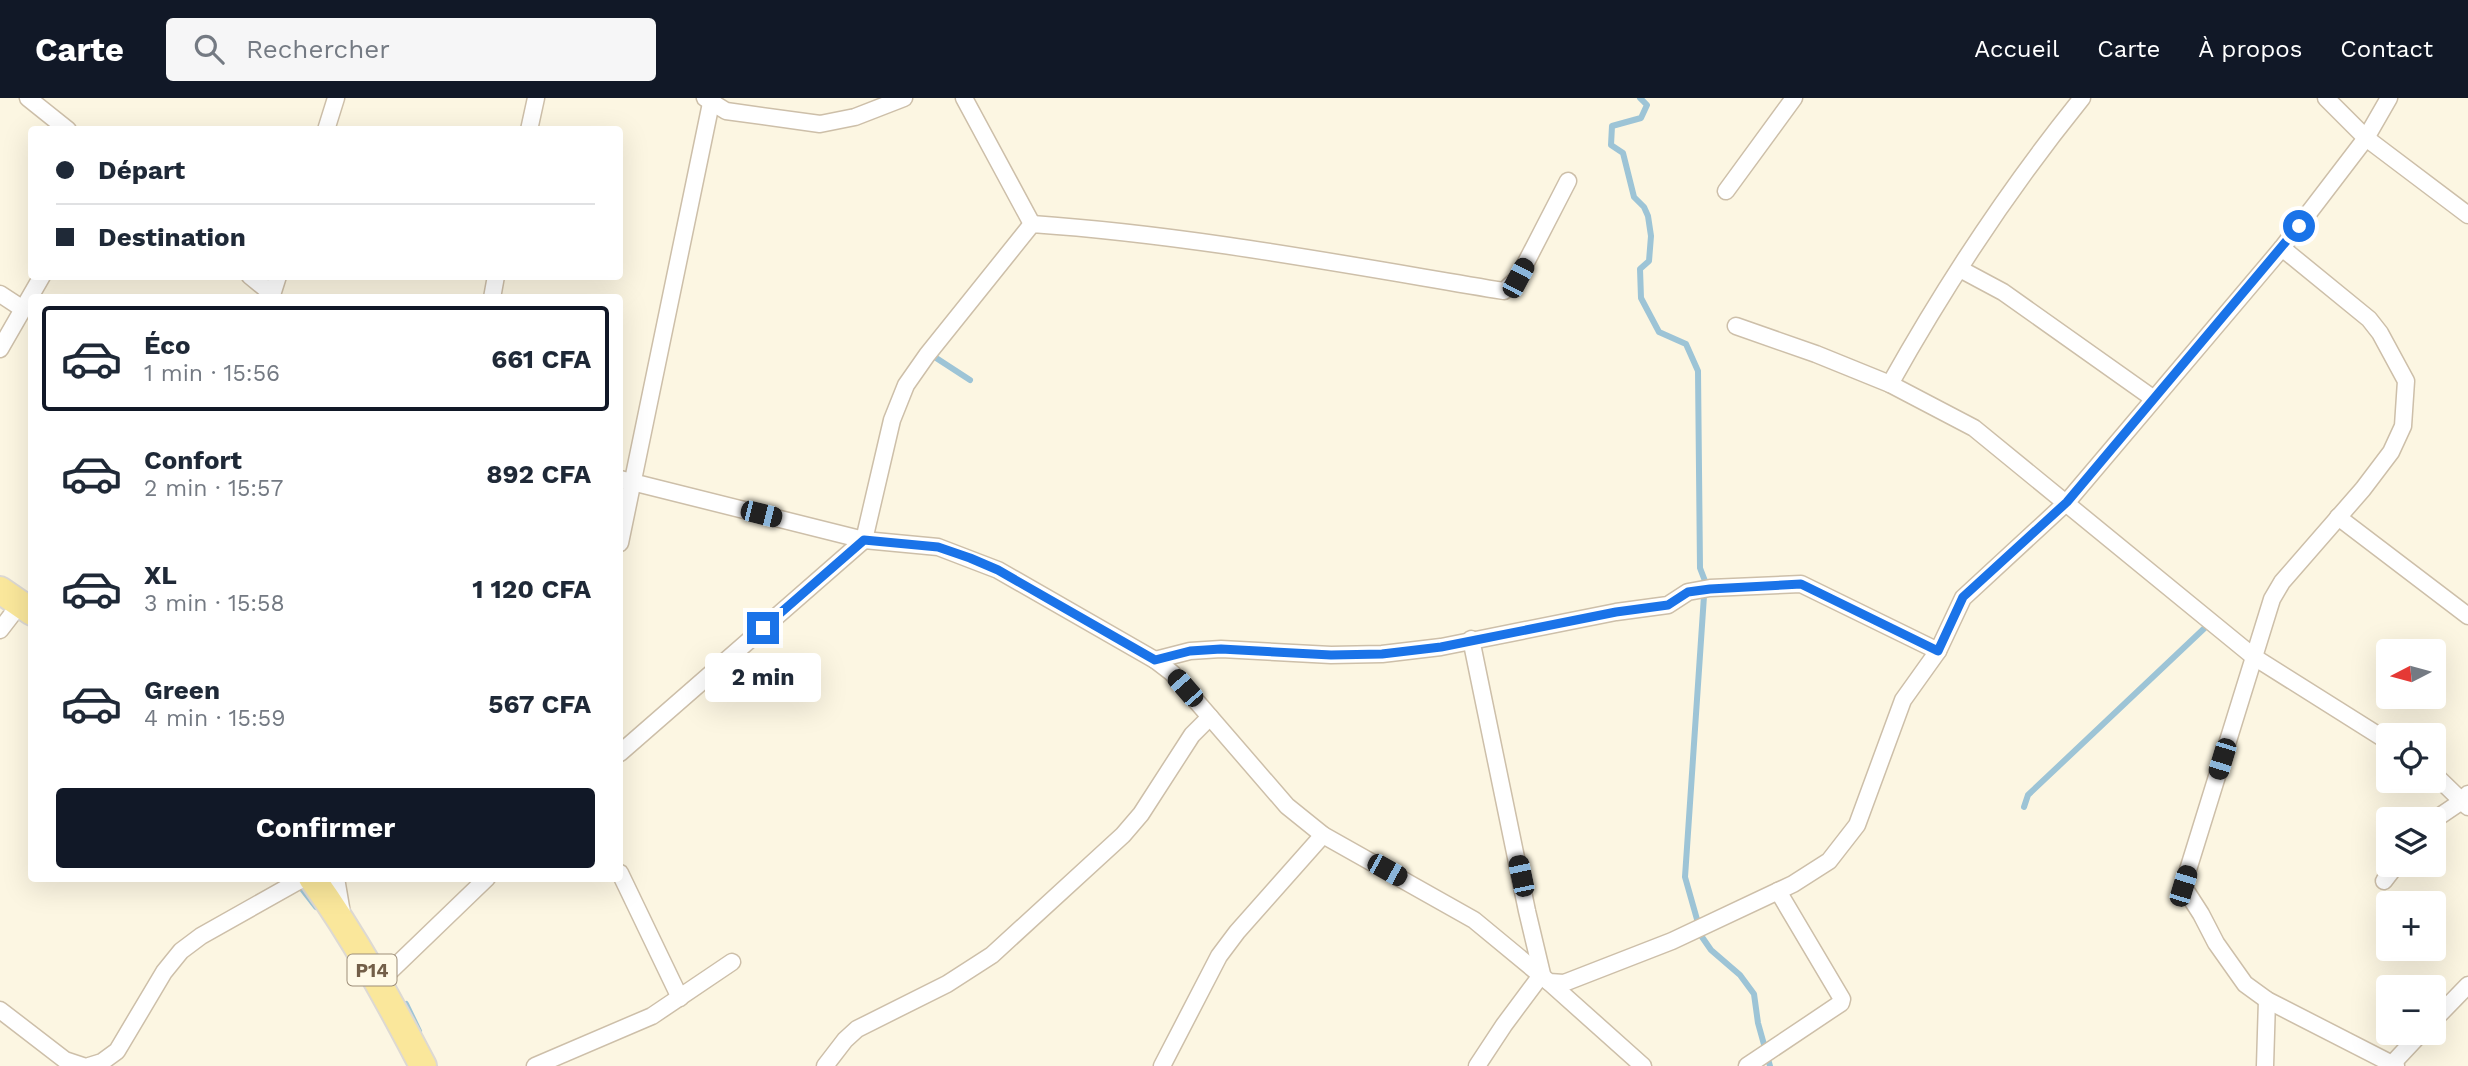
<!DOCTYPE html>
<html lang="fr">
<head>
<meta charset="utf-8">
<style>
	:root { --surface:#fff; --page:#f6f6f7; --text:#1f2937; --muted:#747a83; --line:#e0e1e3; --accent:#111827 }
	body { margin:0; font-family:"Work Sans",sans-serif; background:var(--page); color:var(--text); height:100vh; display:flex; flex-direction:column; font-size:26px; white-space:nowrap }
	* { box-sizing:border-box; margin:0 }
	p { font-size:23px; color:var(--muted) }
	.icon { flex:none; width:38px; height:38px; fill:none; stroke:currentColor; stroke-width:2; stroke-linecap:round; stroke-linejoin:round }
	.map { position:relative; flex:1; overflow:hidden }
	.drawer { position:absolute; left:28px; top:196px; width:595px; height:588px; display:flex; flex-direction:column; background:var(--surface); border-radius:7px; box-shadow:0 7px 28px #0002 }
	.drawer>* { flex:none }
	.banner { position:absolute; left:28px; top:28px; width:595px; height:154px; border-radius:7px; box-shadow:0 7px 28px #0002; display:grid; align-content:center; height:154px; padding:0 28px; background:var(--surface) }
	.needle { width:46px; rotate:264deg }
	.fabs { position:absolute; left:2376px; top:541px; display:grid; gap:14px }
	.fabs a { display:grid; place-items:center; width:70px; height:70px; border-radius:7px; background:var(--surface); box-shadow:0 7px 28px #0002; font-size:35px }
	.end { position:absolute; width:32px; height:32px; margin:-16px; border:9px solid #1a73e8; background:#fff; box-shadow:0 0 0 4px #fff }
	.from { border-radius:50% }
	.bubble { position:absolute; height:49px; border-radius:7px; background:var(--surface); box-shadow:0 7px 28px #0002; font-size:23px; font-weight:700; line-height:49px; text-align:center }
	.car { position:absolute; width:21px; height:42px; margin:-21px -10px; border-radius:9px; box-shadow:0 0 5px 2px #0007; background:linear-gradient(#222 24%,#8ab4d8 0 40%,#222 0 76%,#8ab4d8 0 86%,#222 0) }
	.banner b { display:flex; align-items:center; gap:24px; height:66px; font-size:26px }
	.banner b+b { border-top:2px solid var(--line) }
	.banner i { width:18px; height:18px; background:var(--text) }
	ul { padding:12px 0 0; list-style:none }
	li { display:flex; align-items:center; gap:21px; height:105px; margin:0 14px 10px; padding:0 14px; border:4px solid transparent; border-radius:7px }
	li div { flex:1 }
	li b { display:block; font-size:26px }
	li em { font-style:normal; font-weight:700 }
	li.on { border-color:var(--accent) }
	li>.icon { width:63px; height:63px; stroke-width:1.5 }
	.button { display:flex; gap:14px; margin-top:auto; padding:14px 28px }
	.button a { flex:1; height:80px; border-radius:7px; background:var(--accent); color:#fff; font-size:28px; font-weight:700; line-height:80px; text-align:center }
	header { display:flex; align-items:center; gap:42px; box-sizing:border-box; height:98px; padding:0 35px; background:var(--accent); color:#fff }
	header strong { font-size:33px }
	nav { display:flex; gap:38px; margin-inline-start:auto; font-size:24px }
	.search { width:490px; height:63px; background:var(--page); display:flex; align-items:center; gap:18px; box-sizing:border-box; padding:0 24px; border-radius:7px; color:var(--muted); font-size:26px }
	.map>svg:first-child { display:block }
</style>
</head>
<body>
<header>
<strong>Carte</strong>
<div class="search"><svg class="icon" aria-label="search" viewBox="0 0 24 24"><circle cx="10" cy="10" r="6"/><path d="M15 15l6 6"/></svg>Rechercher</div>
<nav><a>Accueil</a><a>Carte</a><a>À propos</a><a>Contact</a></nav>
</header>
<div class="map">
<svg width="2468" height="968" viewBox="0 0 2468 968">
	<rect width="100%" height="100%" fill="#fcf6e2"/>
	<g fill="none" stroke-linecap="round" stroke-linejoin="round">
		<g stroke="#9dc4d6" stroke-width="6">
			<path d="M1640,0L1647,7L1641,20L1612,28L1611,47L1623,55L1634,99L1644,109L1648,118L1651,138L1649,163L1640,171L1641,200L1659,234L1686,246L1698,273L1700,470L1705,483L1685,779L1702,839L1711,852L1740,877L1754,896L1758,925L1770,968"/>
			<path d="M930,256L970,282"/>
			<path d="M2024,709L2028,697L2211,524"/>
			<path d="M302,791L316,809"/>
			<path d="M406,906L419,933"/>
		</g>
		<g stroke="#cdbfa9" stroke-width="19">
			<g id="street">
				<path d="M28,0L68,32"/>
				<path d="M705,0L726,13L820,26L855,19L904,0"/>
				<path d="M964,0L1032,126"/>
				<path d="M2326,0L2366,40L2468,117"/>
				<path d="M326,32L336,0"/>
				<path d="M529,32L536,0"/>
				<path d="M1726,93L1794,0"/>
				<path d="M2282,150L2369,221L2380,235L2406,283L2403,328L2391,354L2363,391L2282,484L2272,501L2183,788L2201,816L2216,845L2245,886L2267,902L2396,968"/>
				<path d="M1960,171L2003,194L2154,301"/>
				<path d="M250,178L272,196"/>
				<path d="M0,196L23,211"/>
				<path d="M271,200L278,178"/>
				<path d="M492,200L496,178"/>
				<path d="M1736,228L1816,256L1890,286L1974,330L2254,559L2389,644"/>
				<path d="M0,251L42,178"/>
				<path d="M1890,286C1946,186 2010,89 2082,0"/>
				<path d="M620,381L864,442L938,449L998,472L1155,562L1172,575L1287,708L1323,737L1474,822L1549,884L1564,885L1672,843L1793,786L1829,763L1857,727L1903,602L1938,553L1963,500L2067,404L2282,150L2366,40L2389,0"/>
				<path d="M2338,419L2468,518"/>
				<path d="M620,445L711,5"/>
				<path d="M0,532L20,506"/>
				<path d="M1471,541L1527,813L1542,876L1504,927L1477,968"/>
				<path d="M1155,562L1190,553L1221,551L1331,557L1382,556L1441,549L1616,514L1668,507L1688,494L1710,490L1801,486L1938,553"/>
				<path d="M620,655L864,442L892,322L906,287L927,257L1032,126C1191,137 1347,167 1504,193L1518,180L1568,83"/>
				<path d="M2434,676L2468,709"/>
				<path d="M2434,722L2462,703L2468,696"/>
				<path d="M620,775L680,900"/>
				<path d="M336,780L342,815"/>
				<path d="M2384,783L2397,766"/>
				<path d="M379,884L487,780"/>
				<path d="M1549,884L1643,968"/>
				<path d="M0,912L65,962L83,968"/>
				<path d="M2434,922L2468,887"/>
				<path d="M2392,966L2422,934"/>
				<path d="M89,968L102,964L117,953L164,874L181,853L201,838L304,780"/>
				<path d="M535,968L652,918L732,864"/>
				<path d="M825,968L845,942L857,931L947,886L992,857L1123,737L1141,716L1192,637L1210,619"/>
				<path d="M1162,968L1219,858L1237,834L1323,737"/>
				<path d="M1747,968L1841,905L1842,901L1778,793"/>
				<path d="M2265,968L2267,902"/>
			</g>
		</g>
		<g stroke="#ddd9d3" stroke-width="30">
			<g id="primary">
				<path d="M0,492L32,514"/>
				<path d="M312,780C355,840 389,903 423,968"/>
			</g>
		</g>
		<use href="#street" stroke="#fff" stroke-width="16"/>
		<use href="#primary" stroke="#fae79b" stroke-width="26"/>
	</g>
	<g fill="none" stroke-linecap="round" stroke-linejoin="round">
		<path stroke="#1a73e8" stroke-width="9" d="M763,530L864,442L938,449L970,460L998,472L1155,562L1190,553L1221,551L1331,557L1382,556L1441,549L1616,514L1668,507L1688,494L1710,491L1801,486L1938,553L1963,499L2067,404L2299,128"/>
	</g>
	<g text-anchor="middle" stroke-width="5" stroke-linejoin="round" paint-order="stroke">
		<rect fill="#fffae8" stroke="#9d8e79" stroke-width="2" x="347.5" y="856.5" width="49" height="31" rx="5"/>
		<g font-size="19" font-weight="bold" fill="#735f49">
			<text x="372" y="879">P14</text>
		</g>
	</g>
</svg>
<div class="fabs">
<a><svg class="needle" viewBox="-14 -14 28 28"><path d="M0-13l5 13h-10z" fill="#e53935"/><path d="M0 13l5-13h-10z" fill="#747a83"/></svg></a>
<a><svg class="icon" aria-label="locate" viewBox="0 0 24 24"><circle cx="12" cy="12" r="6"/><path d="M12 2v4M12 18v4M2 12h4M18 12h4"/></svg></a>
<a><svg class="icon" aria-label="layers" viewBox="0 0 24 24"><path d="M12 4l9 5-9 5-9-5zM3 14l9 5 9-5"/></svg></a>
<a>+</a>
<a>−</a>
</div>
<i class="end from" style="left:2299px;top:128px"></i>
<i class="end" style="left:763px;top:530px"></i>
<div class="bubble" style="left:705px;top:555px;width:116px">2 min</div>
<i class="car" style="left:1518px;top:180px;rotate:28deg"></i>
<i class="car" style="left:761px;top:416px;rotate:104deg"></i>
<i class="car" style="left:1185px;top:590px;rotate:319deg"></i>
<i class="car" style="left:2222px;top:661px;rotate:197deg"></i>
<i class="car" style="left:1387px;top:772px;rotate:119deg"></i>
<i class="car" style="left:1521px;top:778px;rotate:348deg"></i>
<i class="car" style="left:2183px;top:788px;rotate:17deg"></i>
<div class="banner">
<b><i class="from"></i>Départ</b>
<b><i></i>Destination</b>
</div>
<section class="drawer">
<ul>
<li class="on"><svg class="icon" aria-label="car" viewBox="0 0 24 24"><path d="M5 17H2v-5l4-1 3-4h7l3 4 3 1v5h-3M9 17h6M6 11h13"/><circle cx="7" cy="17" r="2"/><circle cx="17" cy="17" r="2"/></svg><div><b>Éco</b><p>1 min · 15:56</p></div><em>661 CFA</em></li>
<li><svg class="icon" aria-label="car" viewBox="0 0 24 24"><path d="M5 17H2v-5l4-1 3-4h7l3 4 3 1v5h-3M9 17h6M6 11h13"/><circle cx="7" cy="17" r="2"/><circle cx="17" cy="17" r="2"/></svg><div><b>Confort</b><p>2 min · 15:57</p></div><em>892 CFA</em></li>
<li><svg class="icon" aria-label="car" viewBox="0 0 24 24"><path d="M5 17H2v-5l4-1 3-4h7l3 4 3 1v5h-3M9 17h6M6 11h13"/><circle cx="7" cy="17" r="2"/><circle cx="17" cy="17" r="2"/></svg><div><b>XL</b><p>3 min · 15:58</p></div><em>1 120 CFA</em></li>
<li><svg class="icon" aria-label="car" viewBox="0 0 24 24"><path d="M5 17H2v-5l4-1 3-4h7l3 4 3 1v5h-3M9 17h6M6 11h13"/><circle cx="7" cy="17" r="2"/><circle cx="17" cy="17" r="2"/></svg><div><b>Green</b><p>4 min · 15:59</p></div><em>567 CFA</em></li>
</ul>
<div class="button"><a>Confirmer</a></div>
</section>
</div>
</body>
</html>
